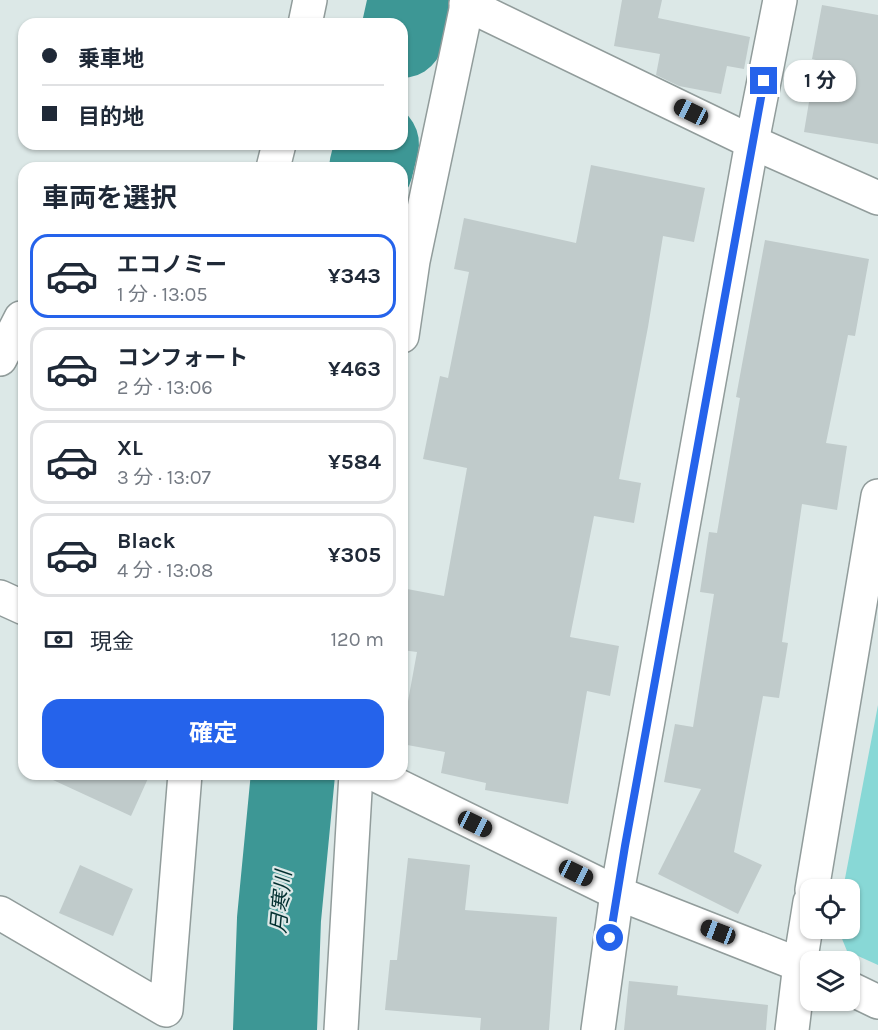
<!DOCTYPE html>
<html lang="ja">
<head>
<meta charset="utf-8">
<style>
	:root { --surface:#fff; --page:#f6f6f7; --text:#1f2937; --muted:#747a83; --line:#e0e1e3; --accent:#2563eb }
	body { margin:0; font-family:Karla,"Noto Sans JP",sans-serif; background:var(--page); color:var(--text); height:100vh; display:flex; flex-direction:column; font-size:22px; white-space:nowrap }
	* { box-sizing:border-box; margin:0 }
	p { font-size:20px; color:var(--muted) }
	.icon { flex:none; width:33px; height:33px; fill:none; stroke:currentColor; stroke-width:2; stroke-linecap:round; stroke-linejoin:round }
	.map { position:relative; flex:1; overflow:hidden }
	.panel { position:absolute; left:18px; top:162px; width:390px; height:618px; display:flex; flex-direction:column; background:var(--surface); border-radius:18px; box-shadow:0 2px 4px #0004 }
	.panel>* { flex:none }
	.banner { position:absolute; left:18px; top:18px; width:390px; height:132px; border-radius:18px; box-shadow:0 2px 4px #0004; display:grid; align-content:center; height:132px; padding:0 24px; background:var(--surface) }
	.tools { position:absolute; left:800px; top:879px; display:grid; gap:12px }
	.tools a { display:grid; place-items:center; width:60px; height:60px; border-radius:12px; background:var(--surface); box-shadow:0 2px 4px #0004; font-size:30px }
	.end { position:absolute; width:27px; height:27px; margin:-14px; border:8px solid #2563eb; background:#fff; box-shadow:0 0 0 3px #fff }
	.from { border-radius:50% }
	.bubble { position:absolute; height:42px; border-radius:18px; background:var(--surface); box-shadow:0 2px 4px #0004; font-size:20px; font-weight:700; line-height:42px; text-align:center }
	.car { position:absolute; width:18px; height:36px; margin:-18px -9px; border-radius:8px; box-shadow:0 0 4px 2px #0007; background:linear-gradient(#222 24%,#8ab4d8 0 40%,#222 0 76%,#8ab4d8 0 86%,#222 0) }
	.banner b { display:flex; align-items:center; gap:21px; height:57px; font-size:22px }
	.banner b+b { border-top:2px solid var(--line) }
	.banner i { width:15px; height:15px; background:var(--text) }
	ul { padding:0; list-style:none }
	li { display:flex; align-items:center; gap:18px; height:84px; margin:0 12px 9px; padding:0 12px; border:3px solid var(--line); border-radius:18px }
	li div { flex:1 }
	li b { display:block; font-size:22px }
	li em { font-style:normal; font-weight:700 }
	li.on { border-color:var(--accent) }
	li>.icon { width:54px; height:54px; stroke-width:1.5 }
	h2 { padding:0 24px; font-size:27px; line-height:72px }
	.pay { display:flex; align-items:center; gap:15px; height:66px; padding:0 24px; font-size:22px }
	.pay p { margin-inline-start:auto }
	.button { display:flex; gap:12px; margin-top:auto; padding:12px 24px }
	.button a { flex:1; height:69px; border-radius:18px; background:var(--accent); color:#fff; font-size:24px; font-weight:700; line-height:69px; text-align:center }
	.map>svg:first-child { display:block }
</style>
</head>
<body>
<div class="map">
<svg width="878" height="1030" viewBox="0 0 878 1030">
	<rect width="100%" height="100%" fill="#dce8e7"/>
	<path fill="#88d8d6" d="M878,705V965L847,951L838,929L849,928V890L843,889Z"/>
	<g fill="none" stroke-linecap="round" stroke-linejoin="round">
		<g stroke="#3d9795" stroke-width="84">
			<path d="M402,36L410,0"/>
			<path d="M371,168L377,144"/>
			<path d="M275,1030L279,919L293,774"/>
		</g>
	</g>
	<g fill="#c0cbcb">
		<path d="M622,0H662L658,18L750,37L744,69L727,66L721,94L679,86L656,75L660,54L614,46Z"/>
		<path d="M822,5L878,15V144L804,132L816,60L812,59Z"/>
		<path d="M591,165L705,188L694,242L663,236L648,327L619,479L641,483L634,523L594,516L570,637L619,646L610,696L587,691L568,804L485,790L486,783L441,773L445,752L402,744V734L417,652L402,650V588L444,596L467,468L423,459L440,376L448,378L469,272L454,269L464,218L576,243Z"/>
		<path d="M765,240L869,259L855,336L848,335L826,443L847,446L837,510L802,504L782,642L788,643L779,698L763,696L734,852L762,865L738,914L658,874L701,789L664,782L675,724L693,727L714,594L700,592L709,532L717,533L740,398L736,397Z"/>
		<path d="M40,774H150L131,816Z"/>
		<path d="M408,858L470,865L465,910L557,917L549,1030H480L481,1018L385,1010L390,960H397Z"/>
		<path d="M80,865L133,889L113,936L59,913Z"/>
		<path d="M629,981L678,986L677,995L768,1005L766,1030H624Z"/>
	</g>
	<g fill="none" stroke-linecap="round" stroke-linejoin="round">
		<g stroke="#919c9b" stroke-width="36">
			<g id="minor">
				<path d="M466,4L752,142L878,198"/>
				<path d="M305,24L310,0"/>
				<path d="M273,168L279,144"/>
				<path d="M402,336L413,261L468,0"/>
				<path d="M0,359L21,318L24,320"/>
				<path d="M0,597L24,608"/>
				<path d="M374,774L617,893L810,969"/>
				<path d="M812,890L878,496"/>
				<path d="M0,913L166,1010L185,774"/>
				<path d="M849,988L878,1002"/>
				<path d="M341,1030L356,774"/>
				<path d="M598,1030L617,893L752,142L780,0"/>
				<path d="M792,1030L800,964L810,902"/>
			</g>
		</g>
		<use href="#minor" stroke="#fff" stroke-width="33"/>
	</g>
	<g fill="none" stroke-linecap="round" stroke-linejoin="round">
		<path stroke="#2563eb" stroke-width="8" d="M610,938L625,846L764,81"/>
	</g>
	<g text-anchor="middle" stroke-width="4.5" stroke-linejoin="round" paint-order="stroke">
		<g font-size="21" font-style="italic" fill="#033030" stroke="#dce8e7">
			<text transform="translate(281 902) rotate(-85)" y="7">月寒川</text>
		</g>
	</g>
</svg>
<div class="tools">
<a><svg class="icon" aria-label="locate" viewBox="0 0 24 24"><circle cx="12" cy="12" r="6"/><path d="M12 2v4M12 18v4M2 12h4M18 12h4"/></svg></a>
<a><svg class="icon" aria-label="layers" viewBox="0 0 24 24"><path d="M12 4l9 5-9 5-9-5zM3 14l9 5 9-5"/></svg></a>
</div>
<i class="end from" style="left:610px;top:938px"></i>
<i class="end" style="left:764px;top:81px"></i>
<div class="bubble" style="left:784px;top:60px;width:72px">1 分</div>
<i class="car" style="left:691px;top:112px;rotate:296deg"></i>
<i class="car" style="left:475px;top:824px;rotate:116deg"></i>
<i class="car" style="left:576px;top:873px;rotate:116deg"></i>
<i class="car" style="left:718px;top:932px;rotate:291deg"></i>
<div class="banner">
<b><i class="from"></i>乗車地</b>
<b><i></i>目的地</b>
</div>
<section class="panel">
<h2>車両を選択</h2>
<ul>
<li class="on"><svg class="icon" aria-label="car" viewBox="0 0 24 24"><path d="M5 17H2v-5l4-1 3-4h7l3 4 3 1v5h-3M9 17h6M6 11h13"/><circle cx="7" cy="17" r="2"/><circle cx="17" cy="17" r="2"/></svg><div><b>エコノミー</b><p>1 分 · 13:05</p></div><em>¥343</em></li>
<li><svg class="icon" aria-label="car" viewBox="0 0 24 24"><path d="M5 17H2v-5l4-1 3-4h7l3 4 3 1v5h-3M9 17h6M6 11h13"/><circle cx="7" cy="17" r="2"/><circle cx="17" cy="17" r="2"/></svg><div><b>コンフォート</b><p>2 分 · 13:06</p></div><em>¥463</em></li>
<li><svg class="icon" aria-label="car" viewBox="0 0 24 24"><path d="M5 17H2v-5l4-1 3-4h7l3 4 3 1v5h-3M9 17h6M6 11h13"/><circle cx="7" cy="17" r="2"/><circle cx="17" cy="17" r="2"/></svg><div><b>XL</b><p>3 分 · 13:07</p></div><em>¥584</em></li>
<li><svg class="icon" aria-label="car" viewBox="0 0 24 24"><path d="M5 17H2v-5l4-1 3-4h7l3 4 3 1v5h-3M9 17h6M6 11h13"/><circle cx="7" cy="17" r="2"/><circle cx="17" cy="17" r="2"/></svg><div><b>Black</b><p>4 分 · 13:08</p></div><em>¥305</em></li>
</ul>
<div class="pay"><svg class="icon" aria-label="cash" viewBox="0 0 24 24"><path d="M3 7h18v10H3z"/><circle cx="12" cy="12" r="2"/></svg>現金<p>120 m</p></div>
<div class="button"><a>確定</a></div>
</section>
</div>
</body>
</html>
